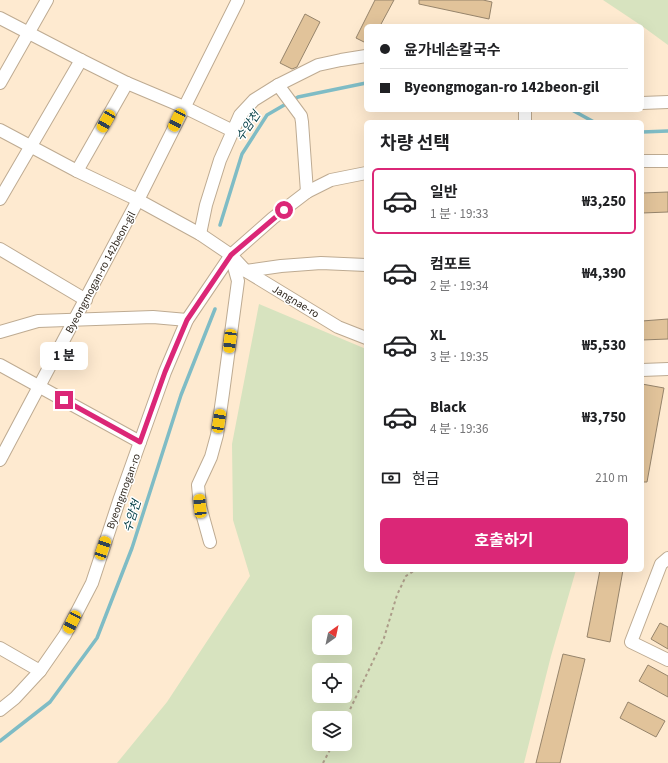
<!DOCTYPE html>
<html lang="ko">
<head>
<meta charset="utf-8">
<style>
	:root { --surface:#fff; --page:#f2f2f2; --text:#202124; --muted:#757577; --line:#e0e0e0; --accent:#db2777 }
	body { margin:0; font-family:"Source Sans 3","Noto Sans KR",sans-serif; background:var(--page); color:var(--text); height:100vh; display:flex; flex-direction:column; font-size:15px; white-space:nowrap }
	* { box-sizing:border-box; margin:0 }
	p { font-size:13px; color:var(--muted) }
	.icon { flex:none; width:22px; height:22px; fill:none; stroke:currentColor; stroke-width:2; stroke-linecap:round; stroke-linejoin:round }
	.map { position:relative; flex:1; overflow:hidden }
	.side { position:absolute; left:364px; top:120px; width:280px; height:452px; display:flex; flex-direction:column; background:var(--surface); border-radius:6px; box-shadow:0 4px 16px #0002 }
	.side>* { flex:none }
	.guide { position:absolute; left:364px; top:24px; width:280px; height:88px; border-radius:6px; box-shadow:0 4px 16px #0002; display:grid; align-content:center; height:88px; padding:0 16px; background:var(--surface) }
	.needle { width:26px; rotate:33deg }
	.tools { position:absolute; left:312px; top:615px; display:grid; gap:8px }
	.tools a { display:grid; place-items:center; width:40px; height:40px; border-radius:6px; background:var(--surface); box-shadow:0 4px 16px #0002; font-size:20px }
	.end { position:absolute; width:18px; height:18px; margin:-9px; border:5px solid #db2777; background:#fff; box-shadow:0 0 0 2px #fff }
	.from { border-radius:50% }
	.bubble { position:absolute; height:28px; border-radius:6px; background:var(--surface); box-shadow:0 4px 16px #0002; font-size:13px; font-weight:700; line-height:28px; text-align:center }
	.car { position:absolute; width:12px; height:24px; margin:-12px -6px; border-radius:5px; box-shadow:0 0 3px 1px #0007; background:linear-gradient(#f5c518 24%,#345 0 40%,#f5c518 0 76%,#345 0 86%,#f5c518 0) }
	.guide b { display:flex; align-items:center; gap:14px; height:38px; font-size:15px }
	.guide b+b { border-top:1px solid var(--line) }
	.guide i { width:10px; height:10px; background:var(--text) }
	ul { padding:0; list-style:none }
	li { display:flex; align-items:center; gap:12px; height:66px; margin:0 8px 6px; padding:0 8px; border:2px solid transparent; border-radius:6px }
	li div { flex:1 }
	li b { display:block; font-size:15px }
	li em { font-style:normal; font-weight:700 }
	li.current { border-color:var(--accent) }
	li>.icon { width:36px; height:36px; stroke-width:1.5 }
	h2 { padding:0 16px; font-size:18px; line-height:48px }
	.pay { display:flex; align-items:center; gap:10px; height:44px; padding:0 16px; font-size:15px }
	.pay p { margin-inline-start:auto }
	.cta { display:flex; gap:8px; margin-top:auto; padding:8px 16px }
	.cta a { flex:1; height:46px; border-radius:6px; background:var(--accent); color:#fff; font-size:16px; font-weight:700; line-height:46px; text-align:center }
	.map>svg:first-child { display:block }
</style>
</head>
<body>
<div class="map">
<svg width="668" height="763" viewBox="0 0 668 763">
	<rect width="100%" height="100%" fill="#feead0"/>
	<g fill="#d7e3bf" fill-rule="evenodd">
		<path d="M603,0H668V45L642,26Z"/>
		<path d="M259,304L366,349V570H576L551,656L524,763H117L167,702L250,576L233,520L232,444ZM319,622H345V648H319ZM319,670H345V696H319ZM319,718H345V744H319Z"/>
	</g>
	<g fill="none" stroke-linecap="round" stroke-linejoin="round">
		<g stroke="#7fbcc5" stroke-width="3.5">
			<path d="M572,110L594,122"/>
			<path d="M642,132L668,131"/>
			<path d="M220,225L242,154L267,115L298,97L366,83"/>
			<path d="M0,741L50,702L97,638L132,548L181,395L215,309"/>
		</g>
	</g>
	<g fill="#e1c39a" stroke="#96846b">
		<path d="M375,0H394L380,26H366V43L356,38Z"/>
		<path d="M419,0H483L492,2L489,19L419,4Z"/>
		<path d="M305,14L320,22L297,67L292,69L280,63Z"/>
		<path d="M668,192V212L642,213V193Z"/>
		<path d="M668,319V339L642,340V321Z"/>
		<path d="M642,384L664,388L647,482H642Z"/>
		<path d="M600,570H623L610,642L587,637Z"/>
		<path d="M660,623L668,627V649L651,639Z"/>
		<path d="M563,654L585,659L560,763H536Z"/>
		<path d="M648,665L668,676V697L639,681Z"/>
		<path d="M628,702L665,721L656,737L620,718Z"/>
	</g>
	<g fill="none" stroke-linecap="round" stroke-linejoin="round">
		<g stroke="#beab92" stroke-width="14">
			<g id="minor">
				<path d="M0,18L81,60L127,83L184,107L233,131"/>
				<path d="M0,83L47,0"/>
				<path d="M278,85L301,116L302,122L307,192"/>
				<path d="M642,103L668,102"/>
				<path d="M525,110V122"/>
				<path d="M0,130L77,171L138,200L200,234L231,255L246,271L338,327L366,338"/>
				<path d="M642,161H668"/>
				<path d="M77,171L127,83"/>
				<path d="M0,199L81,60"/>
				<path d="M200,234L206,205L220,160L240,115L254,100L278,85L318,65L341,60L366,56"/>
				<path d="M0,249L86,300"/>
				<path d="M246,271L281,266L321,263L366,265"/>
				<path d="M0,332L38,321L153,317L187,320"/>
				<path d="M0,365L140,442"/>
				<path d="M642,370L668,369"/>
				<path d="M0,460L138,200L238,0"/>
				<path d="M210,542L200,506L198,485L211,457L217,435L223,393L238,281L231,256"/>
				<path d="M668,558L661,564L631,642L668,660"/>
				<path d="M0,648L40,671"/>
				<path d="M0,710L15,698L40,671L65,635L92,583L120,498L165,372L187,320L231,255L273,218L307,192L331,180L366,173"/>
			</g>
		</g>
		<g stroke="#ac9c89" stroke-width="2" stroke-dasharray="3 3" stroke-linecap="butt">
			<path d="M345,720L384,638L397,595L406,576L415,570"/>
			<path d="M323,763L333,744"/>
		</g>
		<use href="#minor" stroke="#fff" stroke-width="12"/>
	</g>
	<g fill="none" stroke-linecap="round" stroke-linejoin="round">
		<path stroke="#db2777" stroke-width="5" d="M64,400L140,442L165,372L187,320L231,255L284,210"/>
	</g>
	<g text-anchor="middle" stroke-width="3" stroke-linejoin="round" paint-order="stroke">
		<g font-size="11" fill="#2d251c" stroke="#fff">
			<text transform="translate(100 272) rotate(-62)" y="4">Byeongmogan-ro 142beon-gil</text>
			<text transform="translate(296 301) rotate(31)" y="4">Jangnae-ro</text>
			<text transform="translate(123 491) rotate(-70)" y="4">Byeongmogan-ro</text>
		</g>
		<g font-size="12" font-style="italic" fill="#003c43" stroke="#fff">
			<text transform="translate(248 126) rotate(-56)" y="4">수암천</text>
			<text transform="translate(132 516) rotate(-72)" y="4">수암천</text>
		</g>
	</g>
</svg>
<div class="tools">
<a><svg class="needle" viewBox="-14 -14 28 28"><path d="M0-13l5 13h-10z" fill="#e53935"/><path d="M0 13l5-13h-10z" fill="#757577"/></svg></a>
<a><svg class="icon" aria-label="locate" viewBox="0 0 24 24"><circle cx="12" cy="12" r="6"/><path d="M12 2v4M12 18v4M2 12h4M18 12h4"/></svg></a>
<a><svg class="icon" aria-label="layers" viewBox="0 0 24 24"><path d="M12 4l9 5-9 5-9-5zM3 14l9 5 9-5"/></svg></a>
</div>
<i class="end from" style="left:284px;top:210px"></i>
<i class="end" style="left:64px;top:400px"></i>
<div class="bubble" style="left:40px;top:342px;width:48px">1 분</div>
<i class="car" style="left:177px;top:120px;rotate:206deg"></i>
<i class="car" style="left:106px;top:121px;rotate:210deg"></i>
<i class="car" style="left:230px;top:341px;rotate:187deg"></i>
<i class="car" style="left:219px;top:421px;rotate:9deg"></i>
<i class="car" style="left:200px;top:506px;rotate:355deg"></i>
<i class="car" style="left:103px;top:548px;rotate:18deg"></i>
<i class="car" style="left:72px;top:622px;rotate:207deg"></i>
<div class="guide">
<b><i class="from"></i>윤가네손칼국수</b>
<b><i></i>Byeongmogan-ro 142beon-gil</b>
</div>
<section class="side">
<h2>차량 선택</h2>
<ul>
<li class="current"><svg class="icon" aria-label="car" viewBox="0 0 24 24"><path d="M5 17H2v-5l4-1 3-4h7l3 4 3 1v5h-3M9 17h6M6 11h13"/><circle cx="7" cy="17" r="2"/><circle cx="17" cy="17" r="2"/></svg><div><b>일반</b><p>1 분 · 19:33</p></div><em>₩3,250</em></li>
<li><svg class="icon" aria-label="car" viewBox="0 0 24 24"><path d="M5 17H2v-5l4-1 3-4h7l3 4 3 1v5h-3M9 17h6M6 11h13"/><circle cx="7" cy="17" r="2"/><circle cx="17" cy="17" r="2"/></svg><div><b>컴포트</b><p>2 분 · 19:34</p></div><em>₩4,390</em></li>
<li><svg class="icon" aria-label="car" viewBox="0 0 24 24"><path d="M5 17H2v-5l4-1 3-4h7l3 4 3 1v5h-3M9 17h6M6 11h13"/><circle cx="7" cy="17" r="2"/><circle cx="17" cy="17" r="2"/></svg><div><b>XL</b><p>3 분 · 19:35</p></div><em>₩5,530</em></li>
<li><svg class="icon" aria-label="car" viewBox="0 0 24 24"><path d="M5 17H2v-5l4-1 3-4h7l3 4 3 1v5h-3M9 17h6M6 11h13"/><circle cx="7" cy="17" r="2"/><circle cx="17" cy="17" r="2"/></svg><div><b>Black</b><p>4 분 · 19:36</p></div><em>₩3,750</em></li>
</ul>
<div class="pay"><svg class="icon" aria-label="cash" viewBox="0 0 24 24"><path d="M3 7h18v10H3z"/><circle cx="12" cy="12" r="2"/></svg>현금<p>210 m</p></div>
<div class="cta"><a>호출하기</a></div>
</section>
</div>
</body>
</html>
